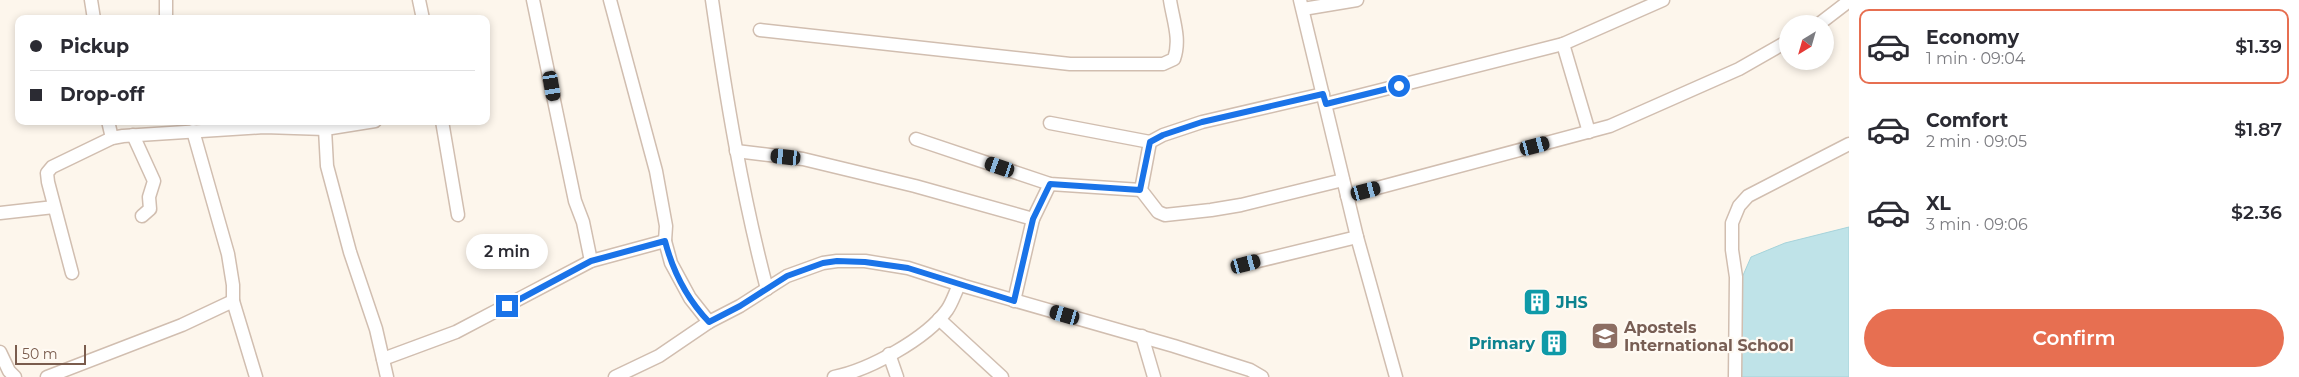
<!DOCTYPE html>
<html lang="en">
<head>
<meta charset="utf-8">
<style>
	:root { --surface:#fff; --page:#f2f2f3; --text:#2b2b33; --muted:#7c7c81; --line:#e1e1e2; --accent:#e76f51 }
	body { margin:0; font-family:Montserrat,sans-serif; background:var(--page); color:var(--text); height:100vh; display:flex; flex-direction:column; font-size:19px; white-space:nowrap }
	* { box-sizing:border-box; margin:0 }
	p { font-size:16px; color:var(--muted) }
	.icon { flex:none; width:28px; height:28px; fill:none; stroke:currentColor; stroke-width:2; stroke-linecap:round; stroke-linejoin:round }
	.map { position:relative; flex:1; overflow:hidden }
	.side { display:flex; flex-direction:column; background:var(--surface); width:450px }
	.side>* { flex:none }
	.banner { position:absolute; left:15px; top:15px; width:475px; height:110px; border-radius:10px; box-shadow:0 2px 8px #0003; display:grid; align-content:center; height:110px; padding:0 15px; background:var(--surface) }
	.needle { width:32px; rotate:217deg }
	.fabs { position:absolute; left:1779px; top:15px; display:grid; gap:10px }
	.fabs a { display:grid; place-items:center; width:55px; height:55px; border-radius:50%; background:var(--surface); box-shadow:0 2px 8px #0003; font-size:25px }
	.scale { position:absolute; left:15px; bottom:12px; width:71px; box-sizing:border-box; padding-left:5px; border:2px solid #7a5c4d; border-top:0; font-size:14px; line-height:18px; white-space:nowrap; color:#7a5c4d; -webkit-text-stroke:4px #fffaf3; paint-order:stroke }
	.end { position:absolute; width:22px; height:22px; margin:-11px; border:6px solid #1a73e8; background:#fff; box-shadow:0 0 0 2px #fff }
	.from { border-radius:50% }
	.bubble { position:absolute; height:35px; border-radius:18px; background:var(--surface); box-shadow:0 2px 8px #0003; font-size:16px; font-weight:600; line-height:35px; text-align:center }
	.car { position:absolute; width:15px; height:30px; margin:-15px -8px; border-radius:6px; box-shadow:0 0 4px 1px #0007; background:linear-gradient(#222 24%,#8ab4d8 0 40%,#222 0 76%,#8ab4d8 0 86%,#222 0) }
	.banner b { display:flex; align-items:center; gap:18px; height:48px; font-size:19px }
	.banner b+b { border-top:1px solid var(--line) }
	.banner i { width:12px; height:12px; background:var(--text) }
	ul { padding:9px 0 0; list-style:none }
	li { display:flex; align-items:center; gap:15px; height:75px; margin:0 10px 8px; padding:0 5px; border:2px solid transparent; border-radius:10px }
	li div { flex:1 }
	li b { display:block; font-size:19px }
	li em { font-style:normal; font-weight:600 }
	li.active { border-color:var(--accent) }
	li>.icon { width:45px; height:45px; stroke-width:1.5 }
	.action { display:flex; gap:10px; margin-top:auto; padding:10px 15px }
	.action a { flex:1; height:58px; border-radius:30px; background:var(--accent); color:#fff; font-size:20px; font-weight:600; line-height:58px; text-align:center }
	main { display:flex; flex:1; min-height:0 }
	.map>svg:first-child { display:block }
</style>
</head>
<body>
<main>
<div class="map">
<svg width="1849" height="377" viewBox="0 0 1849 377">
	<rect width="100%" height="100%" fill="#fdf6ec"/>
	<path fill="#bfe3e8" stroke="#a5d3da" d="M1849,227V377H1736L1741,280L1751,257L1785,243Z"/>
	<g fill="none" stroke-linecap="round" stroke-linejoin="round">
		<g stroke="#d1beb0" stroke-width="15">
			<g id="minor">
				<path d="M91,0L94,19"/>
				<path d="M419,0L423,19"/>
				<path d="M533,0L575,201L583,222L591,261"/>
				<path d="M610,0L656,171L666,226L665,241L671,263L690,298L709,322"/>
				<path d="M712,0C726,97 742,194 767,289"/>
				<path d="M1300,0L1357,237L1396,377"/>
				<path d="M1303,9L1357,0"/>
				<path d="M166,19V0"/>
				<path d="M1819,24L1849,1"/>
				<path d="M760,30L1070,64H1163L1174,59C1181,39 1173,20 1170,0"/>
				<path d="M1563,44L1589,132"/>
				<path d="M1323,94L1202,122L1163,135L1150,142L1141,190L1158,212L1165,215L1211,210L1241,205L1343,180"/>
				<path d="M1326,104L1563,44L1663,0"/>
				<path d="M108,121L112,138"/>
				<path d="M442,121L458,215"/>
				<path d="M1050,123L1150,142"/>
				<path d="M325,129L327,166L350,252L376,329L387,377"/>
				<path d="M193,131L228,254L233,285V301L256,377"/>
				<path d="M133,135L154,181L149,197L150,209L142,216"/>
				<path d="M916,139L1050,184L1141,190"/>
				<path d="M736,151L803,159L915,186L1033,219"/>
				<path d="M1347,196L1610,126L1739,69L1788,41"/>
				<path d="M0,213L54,207"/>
				<path d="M1246,264L1357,237"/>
				<path d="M72,273L48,182L47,173L52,167L112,138L123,136L264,127L325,129L375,121"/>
				<path d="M1014,301L1033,219L1050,184"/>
				<path d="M939,319L1002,377"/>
				<path d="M1142,336L1154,377"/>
				<path d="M0,352L9,371L15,377"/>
				<path d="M889,354L897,377"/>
				<path d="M383,359L456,332L591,261L665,241"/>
				<path d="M47,377L182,325L233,301"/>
				<path d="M615,377L659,356L709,322L740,306L787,276L823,263L837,261H865L908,268L964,286L1174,346L1250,370L1262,377"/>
				<path d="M834,377C869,370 926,339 947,310C952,303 955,293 959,285"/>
				<path d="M1735,377L1736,277L1732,250V223L1739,206L1748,196L1849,144"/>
			</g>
		</g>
		<use href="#minor" stroke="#fff" stroke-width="12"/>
	</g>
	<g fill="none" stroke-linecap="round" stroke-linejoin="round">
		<path stroke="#1a73e8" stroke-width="6" d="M507,306L591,261L665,241C673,272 687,299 709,322L740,306L787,276L823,263L837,261L865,262L908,268L1014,301L1033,219L1050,184L1140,190L1150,142L1163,135L1202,122L1323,94L1326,104L1399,86"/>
	</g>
	<defs>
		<g id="building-square" transform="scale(1.4375)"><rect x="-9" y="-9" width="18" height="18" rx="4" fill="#0f9aa8" stroke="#fffaf3"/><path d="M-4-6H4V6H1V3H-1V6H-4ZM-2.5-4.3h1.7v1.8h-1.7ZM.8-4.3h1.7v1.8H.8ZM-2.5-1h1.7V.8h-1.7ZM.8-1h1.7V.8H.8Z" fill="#fff"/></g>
		<g id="school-square" transform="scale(1.4375)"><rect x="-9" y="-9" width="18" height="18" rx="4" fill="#8d6e63" stroke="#fffaf3"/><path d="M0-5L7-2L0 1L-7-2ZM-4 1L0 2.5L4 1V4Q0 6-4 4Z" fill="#fff"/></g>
	</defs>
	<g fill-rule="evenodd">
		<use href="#building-square" x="1537" y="302"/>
		<use href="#school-square" x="1605" y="336"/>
		<use href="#building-square" x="1554" y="343"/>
	</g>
	<g text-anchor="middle" stroke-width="4.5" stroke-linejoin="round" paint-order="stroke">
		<g font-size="16" font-weight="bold" fill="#0d838f" stroke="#fffaf3" text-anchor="start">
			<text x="1556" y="308">JHS</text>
			<text x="1535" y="349" text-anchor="end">Primary</text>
		</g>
		<g font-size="16" font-weight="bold" fill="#785e54" stroke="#fffaf3" text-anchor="start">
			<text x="1624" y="333">Apostels<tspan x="1624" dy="18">International School</tspan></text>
		</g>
	</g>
</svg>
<div class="fabs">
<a><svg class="needle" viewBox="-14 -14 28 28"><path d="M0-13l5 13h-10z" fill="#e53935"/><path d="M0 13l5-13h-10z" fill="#7c7c81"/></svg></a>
</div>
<div class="scale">50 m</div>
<i class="end from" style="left:1399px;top:86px"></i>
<i class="end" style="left:507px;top:306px"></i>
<div class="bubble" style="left:466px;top:234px;width:82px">2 min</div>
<i class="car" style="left:552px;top:86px;rotate:170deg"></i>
<i class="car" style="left:1535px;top:146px;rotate:75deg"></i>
<i class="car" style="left:786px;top:157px;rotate:276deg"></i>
<i class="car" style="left:1000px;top:167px;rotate:289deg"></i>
<i class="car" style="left:1366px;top:191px;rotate:75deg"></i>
<i class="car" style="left:1246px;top:264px;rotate:75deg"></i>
<i class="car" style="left:1065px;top:315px;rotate:286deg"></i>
<div class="banner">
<b><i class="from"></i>Pickup</b>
<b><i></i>Drop-off</b>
</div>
</div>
<section class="side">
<ul>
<li class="active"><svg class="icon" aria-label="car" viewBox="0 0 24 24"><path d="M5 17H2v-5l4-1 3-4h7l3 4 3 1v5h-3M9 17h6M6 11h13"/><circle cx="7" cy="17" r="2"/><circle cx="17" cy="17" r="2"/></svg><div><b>Economy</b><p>1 min · 09:04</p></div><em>$1.39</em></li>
<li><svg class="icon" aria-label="car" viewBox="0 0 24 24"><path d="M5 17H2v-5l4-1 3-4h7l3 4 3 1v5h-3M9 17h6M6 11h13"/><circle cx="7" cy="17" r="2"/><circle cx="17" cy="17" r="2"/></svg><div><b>Comfort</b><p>2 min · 09:05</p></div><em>$1.87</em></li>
<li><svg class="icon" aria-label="car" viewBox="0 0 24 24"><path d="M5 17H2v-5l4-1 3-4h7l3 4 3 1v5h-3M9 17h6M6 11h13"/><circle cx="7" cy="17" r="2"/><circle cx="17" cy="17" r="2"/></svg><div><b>XL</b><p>3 min · 09:06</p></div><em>$2.36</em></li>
</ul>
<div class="action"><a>Confirm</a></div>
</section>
</main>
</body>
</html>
